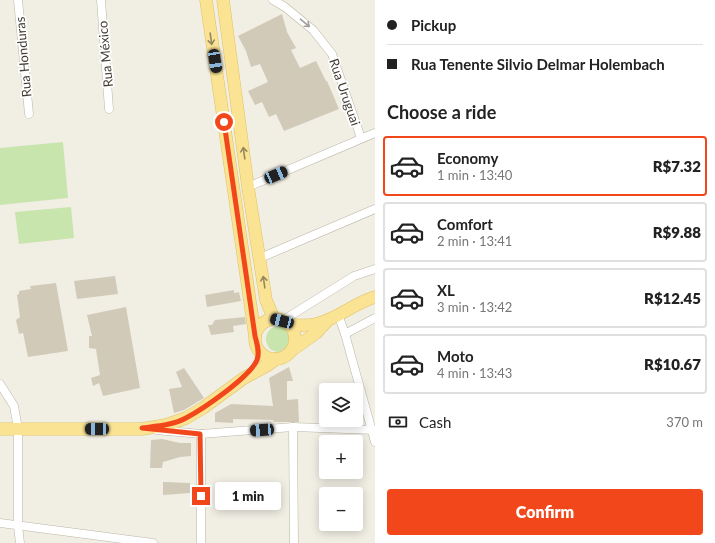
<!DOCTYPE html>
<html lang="en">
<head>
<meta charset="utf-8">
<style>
	:root { --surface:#fff; --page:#f2f2f2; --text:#222; --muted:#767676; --line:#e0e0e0; --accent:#f2471a }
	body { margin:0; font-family:Lato,sans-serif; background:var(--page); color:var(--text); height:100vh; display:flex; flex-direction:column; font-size:15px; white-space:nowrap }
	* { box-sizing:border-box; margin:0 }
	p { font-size:13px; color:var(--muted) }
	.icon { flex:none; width:22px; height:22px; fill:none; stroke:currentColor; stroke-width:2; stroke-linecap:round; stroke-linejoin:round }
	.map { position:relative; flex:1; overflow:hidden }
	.details { display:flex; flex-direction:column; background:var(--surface); width:340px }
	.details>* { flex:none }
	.hud { display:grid; align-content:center; height:88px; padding:0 12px; background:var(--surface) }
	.buttons { position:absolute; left:319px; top:383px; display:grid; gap:8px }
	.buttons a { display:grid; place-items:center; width:44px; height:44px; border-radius:4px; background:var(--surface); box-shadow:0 2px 10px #0003; font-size:20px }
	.end { position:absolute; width:18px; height:18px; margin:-9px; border:5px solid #f2471a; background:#fff; box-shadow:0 0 0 2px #fff }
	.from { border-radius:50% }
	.bubble { position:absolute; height:28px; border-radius:4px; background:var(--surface); box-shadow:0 2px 10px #0003; font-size:13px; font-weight:800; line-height:28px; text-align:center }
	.car { position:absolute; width:12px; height:24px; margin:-12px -6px; border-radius:5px; box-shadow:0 0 3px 1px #0007; background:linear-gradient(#222 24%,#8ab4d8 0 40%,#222 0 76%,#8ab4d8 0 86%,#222 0) }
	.hud b { display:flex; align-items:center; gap:14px; height:38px; font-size:15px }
	.hud b+b { border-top:1px solid var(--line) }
	.hud i { width:10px; height:10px; background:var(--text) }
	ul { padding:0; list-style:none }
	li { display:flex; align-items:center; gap:12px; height:60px; margin:0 8px 6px; padding:0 4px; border:2px solid var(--line); border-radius:4px }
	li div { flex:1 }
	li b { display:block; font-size:15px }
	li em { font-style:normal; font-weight:800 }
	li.current { border-color:var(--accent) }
	li>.icon { width:36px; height:36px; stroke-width:1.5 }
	h2 { padding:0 12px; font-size:18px; line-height:48px }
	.pay { display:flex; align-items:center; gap:10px; height:44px; padding:0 12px; font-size:15px }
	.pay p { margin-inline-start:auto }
	.button { display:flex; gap:8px; margin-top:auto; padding:8px 12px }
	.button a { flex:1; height:46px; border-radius:4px; background:var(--accent); color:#fff; font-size:16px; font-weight:800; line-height:46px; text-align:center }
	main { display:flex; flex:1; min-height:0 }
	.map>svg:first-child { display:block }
</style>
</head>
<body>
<main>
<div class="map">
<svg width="375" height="543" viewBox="0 0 375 543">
	<rect width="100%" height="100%" fill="#f1eee4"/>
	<g fill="#c8e5ad">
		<path d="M63,142L68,198L0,205V148Z"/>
		<path d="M71,207L74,238L19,244L15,212Z"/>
		<circle cx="279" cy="339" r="13"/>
	</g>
	<g fill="#d2cab9">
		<path d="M282,14L287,32L296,48L291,50L300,68L316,61L326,81H327L339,109L284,131L276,114L269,117L262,102L255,105L248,91L268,82L260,64L251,67L246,51L238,36Z"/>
		<path d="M115,276L118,294L77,299L74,281Z"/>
		<path d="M56,283L68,351L28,357L23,333L19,334L16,320L20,317L17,295L19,294V291L31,289L30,286Z"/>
		<path d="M234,290V293L239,292L241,301L207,307L205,295Z"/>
		<path d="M126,307L140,388L103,396L99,383L93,386L91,378L100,375L96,349L89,348V336H92L87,315Z"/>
		<path d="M245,317L246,324L233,326L234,332L211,335L208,325H212L215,320Z"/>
		<path d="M289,367L293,381H287V400L298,399L299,422H274L273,420L233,419V423L215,422V413L231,404L273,406L269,378Z"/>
		<path d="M184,368L204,398L184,410L174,413L169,389L182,387L176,372Z"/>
		<path d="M162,439L180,443H191V456L180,457L163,462L162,468H150L151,440Z"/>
		<path d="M163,482L190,483V493L163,495Z"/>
	</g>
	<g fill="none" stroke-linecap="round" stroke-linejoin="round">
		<g stroke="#bcb6a7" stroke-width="9">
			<g id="street">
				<path d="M18,0L29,114"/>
				<path d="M101,0L109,109"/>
				<path d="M273,0L285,7L313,30L332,54L361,138"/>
				<path d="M248,187L375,133"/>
				<path d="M260,258L375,209"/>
				<path d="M338,314L345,334L375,442"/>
				<path d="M282,321L354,276L375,269"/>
				<path d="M345,334L375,318"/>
				<path d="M0,384L14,406L18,429V526L20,543"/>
				<path d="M293,427L294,543"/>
				<path d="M156,430L201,434L293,427L375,430"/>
				<path d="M201,434V543"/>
				<path d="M0,523L153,543"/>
			</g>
		</g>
		<g stroke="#dfc164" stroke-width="13">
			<g id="primary">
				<path d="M206,0L255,336"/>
				<path d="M223,0L248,187L266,300L274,319"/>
				<circle cx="275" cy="339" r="20"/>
				<path d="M288,325C297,325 307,326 316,324C336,320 354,303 375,297"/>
				<path d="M292,350L316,333L328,320"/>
				<path d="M0,429H142L166,425L186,418L203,408L244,378L268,365L276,359"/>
			</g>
		</g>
		<use href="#street" stroke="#fff" stroke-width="8"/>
		<use href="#primary" stroke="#fae393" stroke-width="12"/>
	</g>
	<defs><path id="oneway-shaft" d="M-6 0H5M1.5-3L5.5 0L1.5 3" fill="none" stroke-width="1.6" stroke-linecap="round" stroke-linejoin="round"/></defs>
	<use stroke="#a19e9a" href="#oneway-shaft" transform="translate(305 23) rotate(40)"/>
	<g stroke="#95885f">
		<use href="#oneway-shaft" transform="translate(211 39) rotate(82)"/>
		<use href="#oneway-shaft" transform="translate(244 153) rotate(-98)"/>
		<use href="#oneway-shaft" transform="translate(264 282) rotate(-98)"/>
	</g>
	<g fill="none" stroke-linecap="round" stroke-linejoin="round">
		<path stroke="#f2471a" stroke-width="5" d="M201,496L200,434L142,428C157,426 173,425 186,418C203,409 250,377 257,360C260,352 257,344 255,336L224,122"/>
	</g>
	<g text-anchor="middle" stroke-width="3.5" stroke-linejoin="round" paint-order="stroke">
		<g font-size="13" fill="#433e34" stroke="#fff">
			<text transform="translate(105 54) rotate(-95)" y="5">Rua México</text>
			<text transform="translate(23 57) rotate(-95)" y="5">Rua Honduras</text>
			<text transform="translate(345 92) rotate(71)" y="5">Rua Uruguai</text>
		</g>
	</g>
</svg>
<div class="buttons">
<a><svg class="icon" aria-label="layers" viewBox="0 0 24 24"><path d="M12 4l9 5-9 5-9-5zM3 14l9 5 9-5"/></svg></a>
<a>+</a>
<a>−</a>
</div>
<i class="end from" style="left:224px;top:122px"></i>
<i class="end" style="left:201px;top:496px"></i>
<div class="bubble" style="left:215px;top:482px;width:66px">1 min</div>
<i class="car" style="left:215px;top:61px;rotate:171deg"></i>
<i class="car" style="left:276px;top:175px;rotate:67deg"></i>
<i class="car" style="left:282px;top:321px;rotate:285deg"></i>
<i class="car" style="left:97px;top:429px;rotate:270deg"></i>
<i class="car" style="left:262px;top:430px;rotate:266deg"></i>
</div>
<section class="details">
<div class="hud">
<b><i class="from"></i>Pickup</b>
<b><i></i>Rua Tenente Silvio Delmar Holembach</b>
</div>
<h2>Choose a ride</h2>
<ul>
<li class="current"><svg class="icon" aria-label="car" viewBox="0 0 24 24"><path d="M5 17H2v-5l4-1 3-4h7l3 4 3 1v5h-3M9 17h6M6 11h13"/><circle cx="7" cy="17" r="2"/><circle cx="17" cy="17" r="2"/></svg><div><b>Economy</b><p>1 min · 13:40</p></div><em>R$7.32</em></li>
<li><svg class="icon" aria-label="car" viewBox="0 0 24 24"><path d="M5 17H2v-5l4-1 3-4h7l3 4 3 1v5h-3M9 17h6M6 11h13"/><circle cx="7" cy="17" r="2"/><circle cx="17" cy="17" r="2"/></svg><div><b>Comfort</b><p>2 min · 13:41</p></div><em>R$9.88</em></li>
<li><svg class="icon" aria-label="car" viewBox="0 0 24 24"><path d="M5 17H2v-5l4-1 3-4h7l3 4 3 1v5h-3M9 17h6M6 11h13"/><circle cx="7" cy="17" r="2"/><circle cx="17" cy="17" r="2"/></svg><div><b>XL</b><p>3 min · 13:42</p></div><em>R$12.45</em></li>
<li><svg class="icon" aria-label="car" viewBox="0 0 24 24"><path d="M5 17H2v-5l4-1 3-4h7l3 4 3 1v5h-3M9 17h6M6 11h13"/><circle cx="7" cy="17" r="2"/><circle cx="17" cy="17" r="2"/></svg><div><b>Moto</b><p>4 min · 13:43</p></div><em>R$10.67</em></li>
</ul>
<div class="pay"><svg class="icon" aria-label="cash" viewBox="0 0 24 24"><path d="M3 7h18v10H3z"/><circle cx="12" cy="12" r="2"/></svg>Cash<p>370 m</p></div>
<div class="button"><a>Confirm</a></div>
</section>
</main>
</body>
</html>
